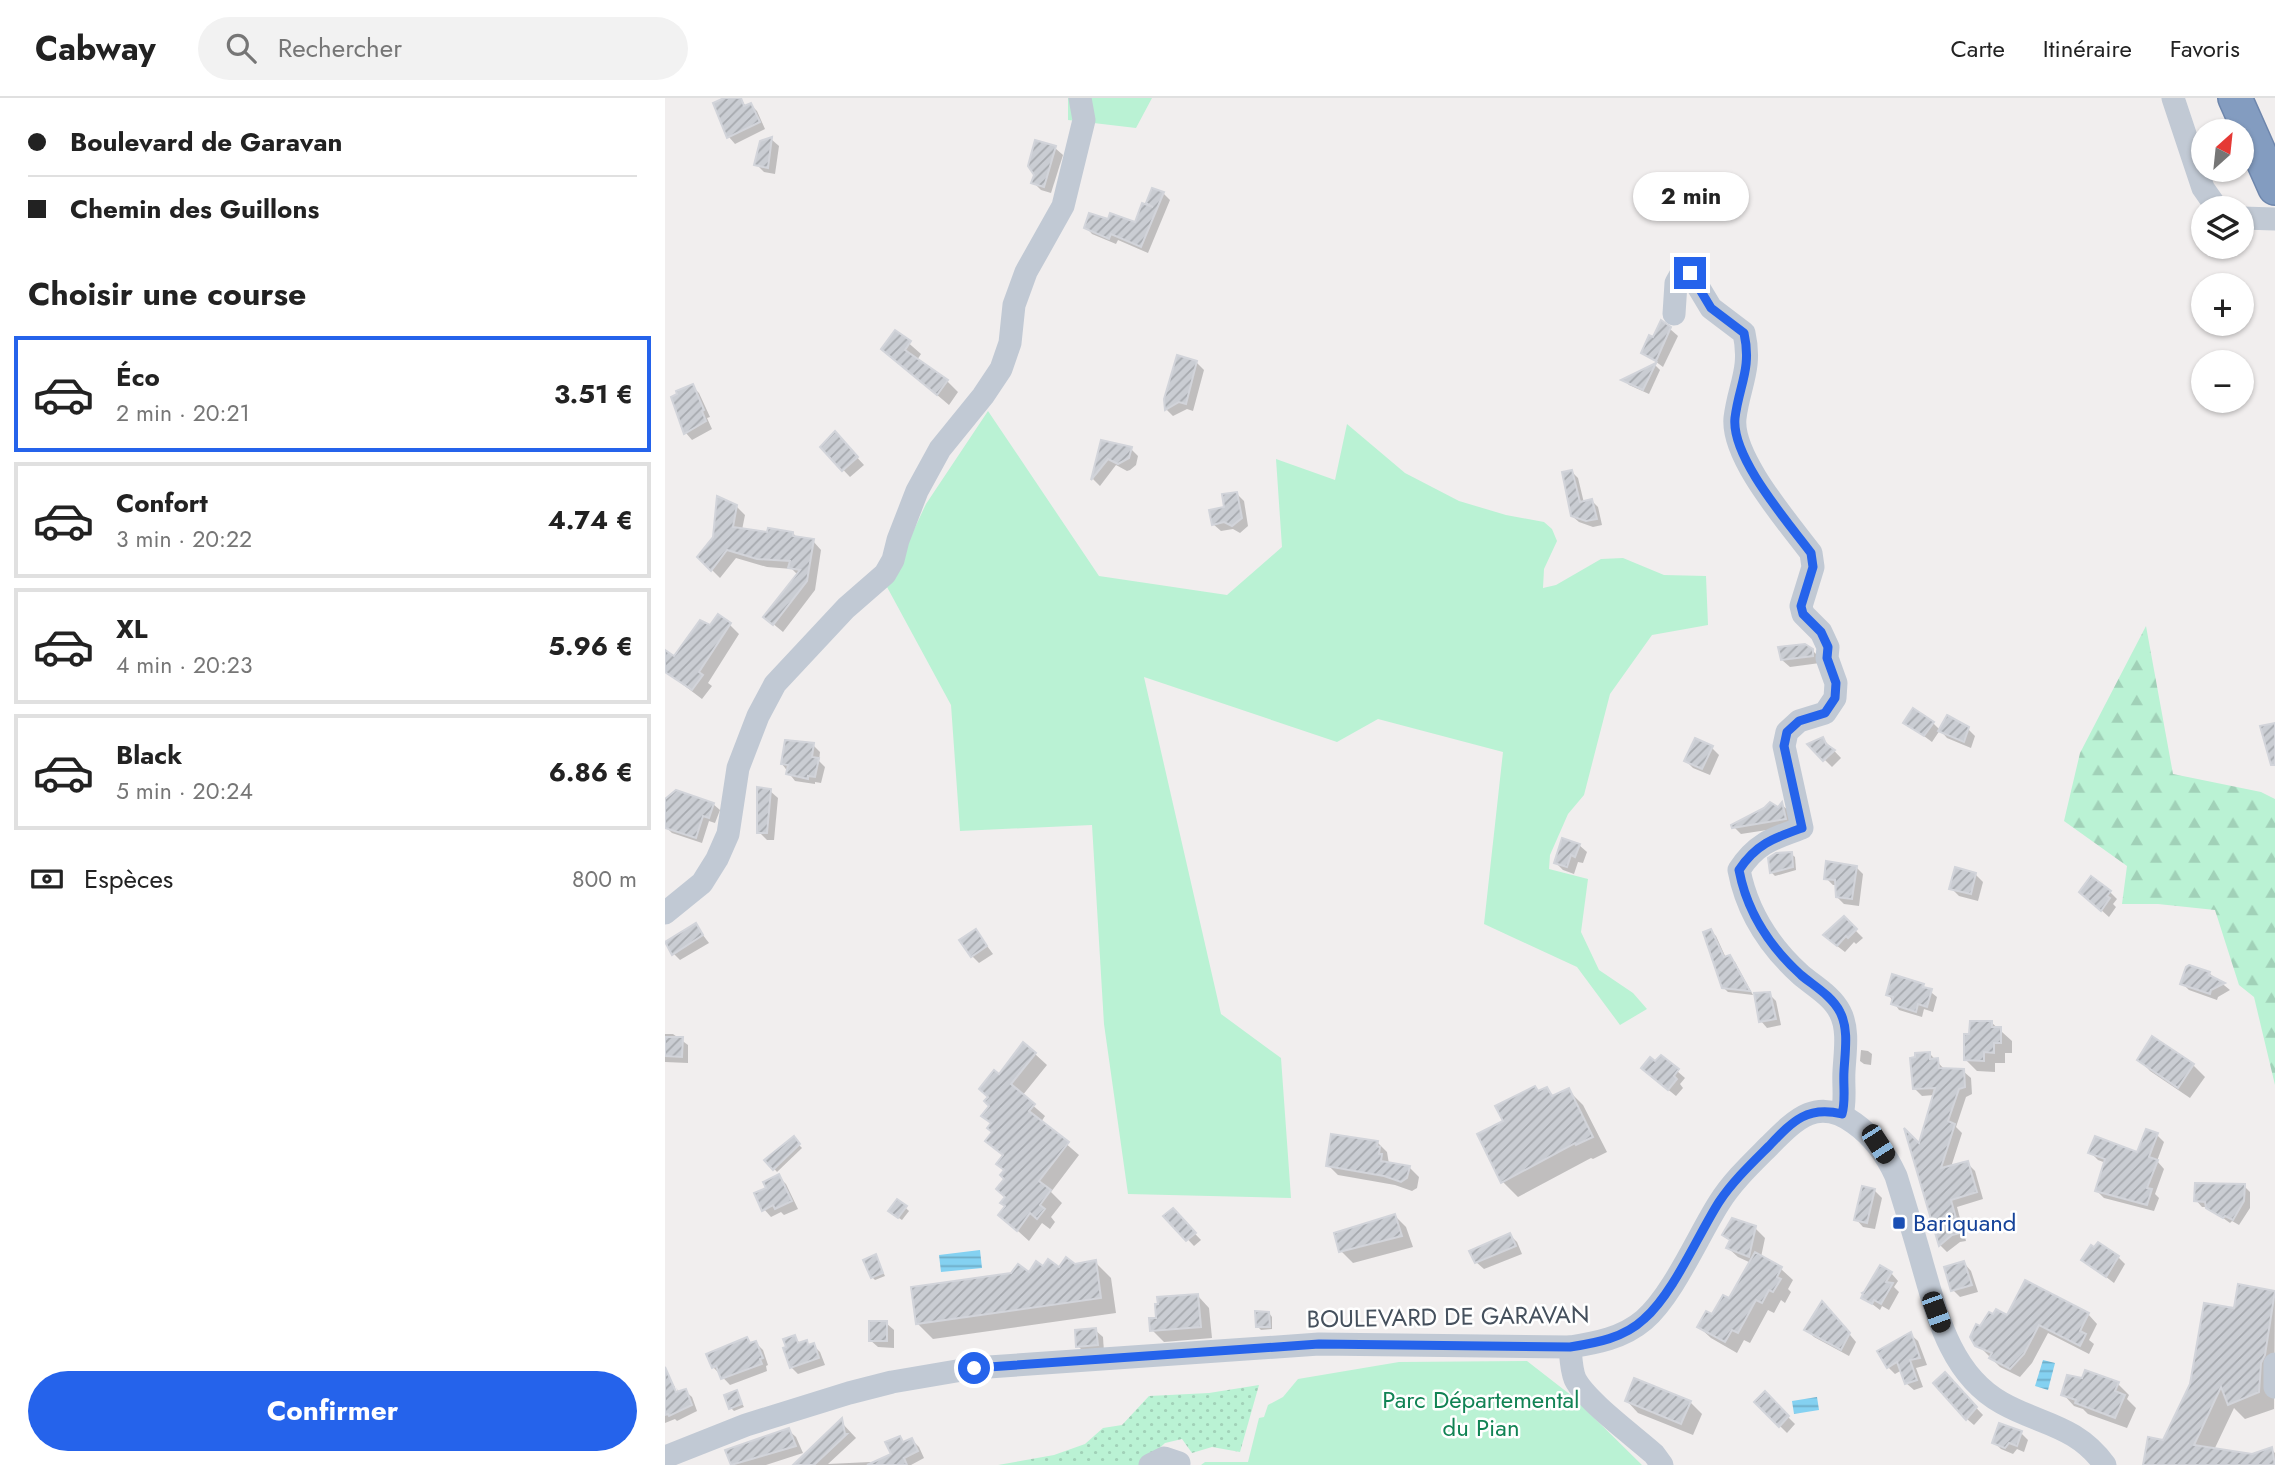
<!DOCTYPE html>
<html lang="fr">
<head>
<meta charset="utf-8">
<style>
	:root { --surface:#fff; --page:#f2f2f2; --text:#222; --muted:#767676; --line:#e0e0e0; --accent:#2563eb }
	body { margin:0; font-family:Jost,sans-serif; background:var(--page); color:var(--text); height:100vh; display:flex; flex-direction:column; font-size:26px; white-space:nowrap }
	* { box-sizing:border-box; margin:0 }
	p { font-size:23px; color:var(--muted) }
	.icon { flex:none; width:38px; height:38px; fill:none; stroke:currentColor; stroke-width:2; stroke-linecap:round; stroke-linejoin:round }
	.map { position:relative; flex:1; overflow:hidden }
	.panel { display:flex; flex-direction:column; background:var(--surface); width:665px }
	.panel>* { flex:none }
	.banner { display:grid; align-content:center; height:154px; padding:0 28px; background:var(--surface) }
	.needle { width:46px; rotate:27deg }
	.fabs { position:absolute; left:1526px; top:21px; display:grid; gap:14px }
	.fabs a { display:grid; place-items:center; width:63px; height:63px; border-radius:50%; background:var(--surface); box-shadow:0 2px 5px #0004; font-size:35px }
	.end { position:absolute; width:32px; height:32px; margin:-16px; border:9px solid #2563eb; background:#fff; box-shadow:0 0 0 4px #fff }
	.from { border-radius:50% }
	.bubble { position:absolute; height:49px; border-radius:24px; background:var(--surface); box-shadow:0 2px 5px #0004; font-size:23px; font-weight:700; line-height:49px; text-align:center }
	.car { position:absolute; width:21px; height:42px; margin:-21px -10px; border-radius:9px; box-shadow:0 0 5px 2px #0007; background:linear-gradient(#222 24%,#8ab4d8 0 40%,#222 0 76%,#8ab4d8 0 86%,#222 0) }
	.banner b { display:flex; align-items:center; gap:24px; height:66px; font-size:26px }
	.banner b+b { border-top:2px solid var(--line) }
	.banner i { width:18px; height:18px; background:var(--text) }
	ul { padding:0; list-style:none }
	li { display:flex; align-items:center; gap:21px; height:116px; margin:0 14px 10px; padding:0 14px; border:4px solid var(--line); border-radius:0px }
	li div { flex:1 }
	li b { display:block; font-size:26px }
	li em { font-style:normal; font-weight:700 }
	li.current { border-color:var(--accent) }
	li>.icon { width:63px; height:63px; stroke-width:1.5 }
	h2 { padding:0 28px; font-size:32px; line-height:84px }
	.pay { display:flex; align-items:center; gap:18px; height:77px; padding:0 28px; font-size:26px }
	.pay p { margin-inline-start:auto }
	.button { display:flex; gap:14px; margin-top:auto; padding:14px 28px }
	.button a { flex:1; height:80px; border-radius:42px; background:var(--accent); color:#fff; font-size:28px; font-weight:700; line-height:80px; text-align:center }
	header { display:flex; align-items:center; gap:42px; box-sizing:border-box; height:98px; padding:0 35px; background:var(--surface); border-bottom:2px solid var(--line) }
	header strong { font-size:33px }
	nav { display:flex; gap:38px; margin-inline-start:auto; font-size:24px }
	.search { width:490px; height:63px; background:var(--page); display:flex; align-items:center; gap:18px; box-sizing:border-box; padding:0 24px; border-radius:38px; color:var(--muted); font-size:26px }
	main { display:flex; flex:1; min-height:0 }
	.map>svg:first-child { display:block }
</style>
</head>
<body>
<header>
<strong>Cabway</strong>
<div class="search"><svg class="icon" aria-label="search" viewBox="0 0 24 24"><circle cx="10" cy="10" r="6"/><path d="M15 15l6 6"/></svg>Rechercher</div>
<nav><a>Carte</a><a>Itinéraire</a><a>Favoris</a></nav>
</header>
<main>
<section class="panel">
<div class="banner">
<b><i class="from"></i>Boulevard de Garavan</b>
<b><i></i>Chemin des Guillons</b>
</div>
<h2>Choisir une course</h2>
<ul>
<li class="current"><svg class="icon" aria-label="car" viewBox="0 0 24 24"><path d="M5 17H2v-5l4-1 3-4h7l3 4 3 1v5h-3M9 17h6M6 11h13"/><circle cx="7" cy="17" r="2"/><circle cx="17" cy="17" r="2"/></svg><div><b>Éco</b><p>2 min · 20:21</p></div><em>3.51 €</em></li>
<li><svg class="icon" aria-label="car" viewBox="0 0 24 24"><path d="M5 17H2v-5l4-1 3-4h7l3 4 3 1v5h-3M9 17h6M6 11h13"/><circle cx="7" cy="17" r="2"/><circle cx="17" cy="17" r="2"/></svg><div><b>Confort</b><p>3 min · 20:22</p></div><em>4.74 €</em></li>
<li><svg class="icon" aria-label="car" viewBox="0 0 24 24"><path d="M5 17H2v-5l4-1 3-4h7l3 4 3 1v5h-3M9 17h6M6 11h13"/><circle cx="7" cy="17" r="2"/><circle cx="17" cy="17" r="2"/></svg><div><b>XL</b><p>4 min · 20:23</p></div><em>5.96 €</em></li>
<li><svg class="icon" aria-label="car" viewBox="0 0 24 24"><path d="M5 17H2v-5l4-1 3-4h7l3 4 3 1v5h-3M9 17h6M6 11h13"/><circle cx="7" cy="17" r="2"/><circle cx="17" cy="17" r="2"/></svg><div><b>Black</b><p>5 min · 20:24</p></div><em>6.86 €</em></li>
</ul>
<div class="pay"><svg class="icon" aria-label="cash" viewBox="0 0 24 24"><path d="M3 7h18v10H3z"/><circle cx="12" cy="12" r="2"/></svg>Espèces<p>800 m</p></div>
<div class="button"><a>Confirmer</a></div>
</section>
<div class="map">
<svg width="1610" height="1367" viewBox="0 0 1610 1367">
	<defs>
		<pattern id="forest-firs" width="22" height="20" patternUnits="userSpaceOnUse" patternTransform="scale(1.75)"><rect width="22" height="20" fill="#baf2d4"/><path d="M5 1l3.5 6h-7zM16 11l3.5 6h-7z" fill="#a1d1b8"/></pattern>
		<pattern id="garden-dots" width="8" height="8" patternUnits="userSpaceOnUse" patternTransform="scale(1.75)"><rect width="8" height="8" fill="#baf2d4"/><path d="M2 2h.1M6 6h.1" fill="none" stroke="#a1d1b8" stroke-width="1.8" stroke-linecap="round"/></pattern>
		<pattern id="water-rules" width="6" height="5" patternUnits="userSpaceOnUse" patternTransform="scale(1.75)"><rect width="6" height="5" fill="#84d1f1"/><path d="M0 2.5h6" fill="none" stroke="#6eacc6"/></pattern>
		<pattern id="building-hatch" width="6" height="6" patternUnits="userSpaceOnUse" patternTransform="scale(1.75)"><rect width="6" height="6" fill="#cacdd3"/><path d="M-1 1l2-2M0 6l6-6M5 7l2-2" fill="none" stroke="#a6a9ae"/></pattern>
	</defs>
	<rect width="100%" height="100%" fill="#f1eeee"/>
	<g fill="#baf2d4">
		<path d="M403,0H487L471,30L403,22Z"/>
		<path d="M323,313L434,478L562,497L617,449L611,361L670,382L682,326L740,375L794,403L841,417L879,424L887,431L892,443L879,471L878,490L891,487L936,461L958,460L999,477L1041,478L1043,527L987,537L945,596L919,697L903,716L885,757L884,771L923,781L916,834L934,872L968,895L982,911L955,927L912,869L819,826L838,654L713,621L672,644L479,579L556,916L616,960L626,1100L463,1096L439,926L427,727L295,733L286,607L222,489L261,406Z"/>
		<path d="M862,1263L907,1298L977,1367H536L540,1364H583L594,1320L599,1319L603,1307L618,1299L633,1281L734,1264Z"/>
	</g>
	<path fill="url(#forest-firs)" d="M1481,528L1508,676L1596,694L1610,701V987L1589,899L1574,887L1550,812L1493,806H1457L1462,768L1399,723L1415,655Z"/>
	<path fill="url(#garden-dots)" d="M594,1287L575,1354L547,1349L527,1355L517,1341L500,1345L487,1357L494,1367H333L389,1357L420,1346L438,1330L457,1327L484,1298L544,1295Z"/>
	<g fill="url(#water-rules)">
		<path d="M315,1152L317,1170L276,1174L274,1157Z"/>
		<path d="M1378,1262L1390,1265L1383,1292L1370,1288Z"/>
		<path d="M1152,1299L1154,1312L1129,1316L1127,1303Z"/>
	</g>
	<g fill="#0003">
		<path d="M63,0H76L81,9L86,7L92,13L100,31L70,46L64,39L50,6Z"/>
		<path d="M106,41L114,48L110,76L99,74L91,66Z"/>
		<path d="M390,50L398,57L386,95L376,92L368,84L371,76Z"/>
		<path d="M498,95L505,102L483,155L453,142L451,146L427,136L421,129L444,123L471,126L489,111L483,104Z"/>
		<path d="M1005,231L1013,238L998,269L979,255L989,241Z"/>
		<path d="M231,234L256,256L252,262L282,283L293,294L284,307L218,251Z"/>
		<path d="M531,264L539,272L528,313L522,311L508,318L501,311Z"/>
		<path d="M990,267L995,272L984,296L964,287L959,282Z"/>
		<path d="M27,288L34,295L45,319L42,320L47,331L27,342L21,335L8,300Z"/>
		<path d="M176,342L199,367L185,379L157,349Z"/>
		<path d="M437,344L466,351L473,358L471,367L465,372L462,373L451,367L435,388L428,381Z"/>
		<path d="M906,373L913,380L919,405L927,403L933,409L937,427L928,429L914,424L907,418Z"/>
		<path d="M572,396L579,403L583,428L575,435L568,431L556,433L548,426Z"/>
		<path d="M71,408L80,417L77,432L103,436L128,435L133,441L148,443L156,452L150,492L118,534L100,519L133,477L127,471L102,469L71,460L55,480L34,459Z"/>
		<path d="M64,526L74,536L43,585L47,588L37,601L0,573V564L9,560L46,529Z"/>
		<path d="M1147,552L1155,560V565L1125,569L1117,562Z"/>
		<path d="M1240,624L1268,625L1275,632L1303,631L1310,638L1306,650L1282,640L1275,632L1267,644Z"/>
		<path d="M1158,641L1176,660L1167,669L1145,647Z"/>
		<path d="M148,647L155,654L154,663L160,669L156,685L150,684V686L130,683L117,666Z"/>
		<path d="M1047,650L1054,657L1045,677L1028,670L1021,663Z"/>
		<path d="M105,693L113,700L109,742H102L94,734Z"/>
		<path d="M0,703L48,706L55,712L50,725L44,723L37,745L7,735L1,729Z"/>
		<path d="M1117,707L1124,713L1127,728L1076,736L1069,729L1113,712Z"/>
		<path d="M914,747L922,754L918,765L913,764L909,776L898,772L891,765Z"/>
		<path d="M1126,756L1130,759L1131,772L1110,778L1107,775L1105,761Z"/>
		<path d="M1191,769L1198,776L1194,808L1179,806L1172,799V787H1168L1161,780Z"/>
		<path d="M1291,772L1311,777L1318,784L1313,803L1294,798L1286,790Z"/>
		<path d="M1445,794L1452,801L1448,806L1451,809L1444,819L1424,801Z"/>
		<path d="M1178,820L1198,840L1191,846L1189,844L1180,854L1167,844Z"/>
		<path d="M31,828L44,845L15,862L9,856Z"/>
		<path d="M311,833L328,856L314,865L307,858Z"/>
		<path d="M1046,833L1051,838L1061,860L1065,859L1070,864L1088,897L1063,894L1058,889Z"/>
		<path d="M1544,875L1565,892L1553,899L1552,902L1524,892L1517,885Z"/>
		<path d="M1258,888L1272,899L1268,914L1259,911L1257,919L1234,912L1223,896Z"/>
		<path d="M1104,896L1111,903L1116,927L1102,930L1096,923Z"/>
		<path d="M1327,925L1347,943V955H1340V965H1330V974L1312,973L1300,961Z"/>
		<path d="M0,936H8L23,947V965L0,964Z"/>
		<path d="M1488,940L1528,967L1540,979L1525,1000L1485,973L1474,961Z"/>
		<path d="M1196,952L1203,953L1207,956L1206,967L1199,966L1195,963Z"/>
		<path d="M370,956L382,967L357,998L380,1018L376,1024L414,1057L386,1094L397,1105L386,1119L390,1124L385,1131L377,1125L364,1143L335,1117L342,1108L339,1058L323,1043L329,1035L327,1027L318,1018L326,1008L334,978Z"/>
		<path d="M1265,956L1280,972L1298,973L1306,980L1307,996L1301,999L1291,1029L1297,1035L1286,1069L1302,1065L1310,1073L1318,1101L1292,1109L1301,1143L1295,1144L1282,1154L1275,1147L1242,1036L1255,1048L1269,997L1257,998L1249,990Z"/>
		<path d="M996,959L1020,980L1015,986L1018,990L1011,998L985,977Z"/>
		<path d="M881,991L890,999L903,992L918,1007L942,1054L928,1061L926,1060L853,1099L838,1084L874,995Z"/>
		<path d="M1492,1037L1499,1044L1492,1063L1499,1071L1490,1096L1494,1100L1489,1113L1439,1100L1432,1093L1441,1065L1433,1062L1425,1054L1473,1056Z"/>
		<path d="M128,1041L137,1050L112,1074L102,1062Z"/>
		<path d="M712,1044L722,1054L724,1066L744,1069L754,1079L752,1090L747,1093L730,1087L673,1077L663,1067Z"/>
		<path d="M114,1079L121,1086L133,1111L119,1117L116,1114L106,1119L99,1111L103,1091Z"/>
		<path d="M1579,1088L1585,1094V1110L1574,1127L1567,1123L1565,1125L1543,1109H1537L1531,1102Z"/>
		<path d="M1209,1092L1217,1100L1210,1131L1198,1129L1191,1121Z"/>
		<path d="M233,1103L244,1113L237,1122L228,1116Z"/>
		<path d="M507,1112L536,1142L529,1148L501,1118Z"/>
		<path d="M730,1118L741,1129L748,1149L688,1165L676,1153Z"/>
		<path d="M1090,1130L1100,1140L1096,1159L1116,1171L1128,1182L1123,1191L1126,1194L1120,1205L1116,1202L1109,1215L1103,1212L1085,1245L1079,1242L1072,1255L1046,1240L1034,1229L1065,1203L1086,1165L1073,1159L1063,1150L1066,1144L1059,1137Z"/>
		<path d="M845,1137L852,1144L857,1156L819,1171L811,1164Z"/>
		<path d="M210,1158L220,1178L210,1182L207,1179Z"/>
		<path d="M1453,1159L1460,1166L1449,1185L1419,1162Z"/>
		<path d="M430,1164L446,1180L451,1215L268,1241L253,1226L378,1171L394,1172Z"/>
		<path d="M1299,1165L1306,1173L1313,1194L1295,1199L1288,1192Z"/>
		<path d="M1226,1175L1233,1183L1229,1189L1234,1194L1224,1212L1217,1208L1215,1212L1198,1199Z"/>
		<path d="M1574,1188L1610,1195L1609,1311L1580,1321L1569,1310L1549,1352L1587,1358L1606,1351L1610,1355V1367H1480L1499,1344L1570,1212Z"/>
		<path d="M533,1198L544,1210L547,1240L499,1244L487,1232L493,1221Z"/>
		<path d="M1164,1212L1191,1244L1184,1258L1149,1239L1142,1232Z"/>
		<path d="M604,1215L607,1219V1231L596,1232L593,1229Z"/>
		<path d="M1423,1216L1432,1226L1424,1242L1429,1246L1424,1256L1383,1235L1367,1265L1355,1279L1335,1269L1312,1246L1315,1230L1343,1219Z"/>
		<path d="M221,1225L229,1232V1250L213,1249L205,1242Z"/>
		<path d="M430,1232L438,1239L439,1254L421,1256L413,1248Z"/>
		<path d="M1245,1236L1253,1243L1262,1267L1251,1270L1258,1289L1249,1292L1241,1285L1237,1272L1230,1276L1223,1269Z"/>
		<path d="M129,1239L136,1246L141,1244L145,1248L148,1247L155,1254L160,1267L133,1276L126,1269Z"/>
		<path d="M81,1241L87,1247L91,1245L98,1252L103,1267L101,1268L102,1273L65,1287L48,1269Z"/>
		<path d="M1280,1277L1318,1317L1309,1327L1302,1321Z"/>
		<path d="M6,1284L10,1289H7L16,1302L11,1289L14,1295L20,1293L27,1299L32,1313L12,1323L10,1321L0,1325V1286Z"/>
		<path d="M1453,1286L1464,1297L1462,1301L1471,1310L1462,1330L1423,1316L1418,1311L1409,1308L1398,1296Z"/>
		<path d="M71,1294L79,1309L69,1313L66,1310Z"/>
		<path d="M1100,1296L1130,1326L1122,1335L1091,1304Z"/>
		<path d="M962,1303L1025,1304L1037,1316L1028,1337L973,1315Z"/>
		<path d="M176,1324L191,1340L163,1366L205,1364L208,1367H141Z"/>
		<path d="M123,1332L131,1339L138,1355L101,1367H67L63,1353Z"/>
		<path d="M1356,1335L1363,1342L1359,1354L1352,1351L1348,1356L1336,1351L1329,1344Z"/>
		<path d="M235,1340L240,1345L247,1342L254,1349L259,1360L246,1367H214L228,1357Z"/>
	</g>
	<g fill="url(#building-hatch)" stroke="#d2d4da" stroke-width="2">
		<path d="M59,0H76L79,8L86,5L95,24L62,40L48,5Z"/>
		<path d="M107,39L103,70L89,67L95,43Z"/>
		<path d="M370,42L391,48L379,89L366,85L369,77L363,68L364,64Z"/>
		<path d="M487,90L499,94L476,149L446,136L444,141L419,130L424,115L443,121L445,115L470,124L477,105L488,109L481,105Z"/>
		<path d="M996,222L1006,229L991,263L976,255L984,237L988,239Z"/>
		<path d="M230,232L246,243L240,252L283,282L272,297L216,251Z"/>
		<path d="M512,257L532,263L521,306L514,304L500,312L499,301Z"/>
		<path d="M991,265L978,292L956,282Z"/>
		<path d="M28,286L39,312L37,313L41,323L19,336L6,299L12,296L11,293Z"/>
		<path d="M170,333L193,359L177,373L155,349Z"/>
		<path d="M436,342L467,349L464,360L453,366L443,361L426,382Z"/>
		<path d="M907,372L915,404L927,401L932,421L921,423L906,418L897,374Z"/>
		<path d="M572,394L577,420L567,428L559,424L547,427L544,412L559,409L557,396Z"/>
		<path d="M52,398L72,407L68,429L102,434L103,430L128,434V438L149,441L142,483L108,527L98,519L135,472L123,470L125,463L92,461L62,452L46,473L32,459L48,439Z"/>
		<path d="M53,516L66,525L34,574L38,577L27,592L0,574V552L9,558L35,522L45,527Z"/>
		<path d="M1140,546L1148,551V558L1116,562L1113,549Z"/>
		<path d="M1248,610L1269,624L1259,638L1238,625Z"/>
		<path d="M1282,617L1304,629L1299,644L1273,633Z"/>
		<path d="M1610,625V667H1606L1595,628Z"/>
		<path d="M1158,639L1161,646L1170,652L1158,663L1142,646Z"/>
		<path d="M1030,640L1048,648L1037,671L1019,663Z"/>
		<path d="M120,642L149,645L147,659L154,660L150,679L143,678V681L121,676L123,667L116,666Z"/>
		<path d="M92,689L106,691L102,735H92Z"/>
		<path d="M11,692L49,705L44,720L38,718L31,740L0,730V701Z"/>
		<path d="M1105,704L1113,709L1117,704L1121,721L1067,730L1066,727L1099,710Z"/>
		<path d="M897,740L915,746L910,759L906,757L902,769L889,765Z"/>
		<path d="M1127,754L1128,769L1105,775L1103,760L1111,755Z"/>
		<path d="M1161,763L1192,768L1187,801L1171,799L1170,782L1159,781Z"/>
		<path d="M1290,769L1311,775L1306,796L1284,791Z"/>
		<path d="M1426,778L1446,793L1442,798L1445,800L1436,813L1414,794Z"/>
		<path d="M1179,818L1192,831L1183,840L1181,838L1172,848L1158,837Z"/>
		<path d="M31,825L38,837L7,857L0,844Z"/>
		<path d="M311,831L322,848L306,859L294,842Z"/>
		<path d="M1046,831L1059,859L1065,857L1085,893L1057,890L1038,834Z"/>
		<path d="M1524,867L1545,874L1544,877L1560,885L1546,892L1545,896L1515,886L1521,869Z"/>
		<path d="M1227,876L1259,886L1258,889L1267,891L1262,909L1253,906L1251,914L1226,906L1228,899L1221,897Z"/>
		<path d="M1105,894L1111,921L1094,924L1089,895Z"/>
		<path d="M1305,923H1327V929H1336V945H1329V955L1319,954V963L1299,962V936H1304Z"/>
		<path d="M1487,938L1529,966L1513,990L1472,962Z"/>
		<path d="M0,939H18L17,959L0,958Z"/>
		<path d="M358,944L371,955L346,986L370,1006L364,1013L404,1044L374,1083L386,1092L375,1107L380,1111L372,1121L365,1115L352,1133L333,1117L340,1108L335,1105L340,1099L331,1091L339,1081L335,1077L339,1072L331,1066L338,1057L320,1043L327,1034L322,1030L326,1025L316,1018L324,1008L319,1003L323,999L314,991L329,972L334,976Z"/>
		<path d="M1265,954V961L1273,960L1274,970L1299,971L1300,989L1294,991L1283,1023L1290,1026L1276,1070L1303,1063L1312,1094L1286,1102L1295,1135L1287,1137L1274,1148L1239,1030L1254,1045L1270,990L1248,991L1245,960L1250,959V955Z"/>
		<path d="M996,957L1014,971L1009,978L1012,981L1003,992L976,970L985,959L990,963Z"/>
		<path d="M870,988L873,993L882,989L887,998L904,990L928,1039L911,1047L910,1045L836,1085L812,1036L838,1023L830,1008Z"/>
		<path d="M1481,1031L1493,1035L1484,1059L1493,1062L1482,1090L1487,1091L1482,1107L1430,1093L1440,1061L1423,1055L1430,1038L1472,1054Z"/>
		<path d="M666,1036L713,1043L712,1048L715,1049L714,1056H717L716,1063L745,1068L742,1080L736,1084L719,1078L661,1068Z"/>
		<path d="M129,1038L135,1046L108,1072L99,1062Z"/>
		<path d="M114,1076L127,1103L110,1111L108,1107L97,1113L89,1095L101,1090L98,1084Z"/>
		<path d="M1530,1085L1580,1086L1579,1103L1568,1122L1560,1118L1558,1120L1541,1110L1540,1104L1529,1103Z"/>
		<path d="M1197,1088L1210,1091L1202,1125L1189,1122Z"/>
		<path d="M232,1101L242,1108L233,1120L223,1113Z"/>
		<path d="M508,1110L531,1135L521,1143L498,1118Z"/>
		<path d="M730,1116L737,1138L674,1154L669,1135Z"/>
		<path d="M1067,1120L1091,1128L1084,1159L1061,1150L1065,1142L1057,1137Z"/>
		<path d="M845,1135L851,1148L810,1165L804,1153Z"/>
		<path d="M1433,1144L1454,1158L1441,1179L1416,1162L1426,1147L1429,1149Z"/>
		<path d="M1090,1154L1117,1169L1112,1179L1116,1181L1108,1194L1104,1192L1097,1205L1091,1202L1073,1235L1067,1232L1060,1244L1032,1229L1041,1213L1047,1216L1058,1197L1064,1200Z"/>
		<path d="M211,1156L218,1175L206,1180L198,1162Z"/>
		<path d="M401,1159L410,1166L431,1162L436,1200L251,1226L246,1189L346,1175L353,1166L364,1174L371,1163L378,1168L383,1161L394,1169Z"/>
		<path d="M1299,1163L1307,1187L1286,1193L1279,1169Z"/>
		<path d="M1215,1167L1227,1174L1221,1184L1228,1185L1216,1206L1209,1202L1207,1206L1196,1200L1198,1196L1197,1195L1199,1194Z"/>
		<path d="M1360,1182L1424,1215L1415,1233L1421,1236L1415,1248L1374,1227L1359,1256L1345,1271L1324,1260L1327,1255L1310,1248L1305,1239L1311,1226L1315,1228L1324,1214L1328,1216L1331,1211L1342,1217Z"/>
		<path d="M1573,1186L1610,1193L1600,1257L1596,1265L1594,1294L1563,1307L1556,1289L1529,1347L1587,1356L1607,1349L1610,1367H1478L1483,1339L1498,1342L1525,1286L1539,1205L1569,1210Z"/>
		<path d="M533,1196L536,1229L485,1233L484,1220H491L490,1206H493L492,1199Z"/>
		<path d="M1157,1203L1185,1235L1176,1252L1139,1232Z"/>
		<path d="M590,1213L604,1214L605,1229H591Z"/>
		<rect x="204" y="1223" width="18" height="20"/>
		<path d="M431,1230L433,1247L411,1249L410,1232Z"/>
		<path d="M1246,1234L1255,1260L1245,1262L1252,1282L1240,1286L1232,1264L1222,1270L1212,1253Z"/>
		<path d="M130,1237L133,1245L142,1242L143,1247L149,1245L154,1260L125,1270L118,1250L121,1249L118,1241Z"/>
		<path d="M82,1239L85,1245L91,1243L98,1260L95,1261L97,1266L56,1281L51,1268L47,1270L41,1256Z"/>
		<path d="M0,1269L11,1294L21,1291L27,1307L4,1318L3,1316L0,1317Z"/>
		<path d="M1420,1272L1454,1284L1450,1293L1460,1297L1450,1320L1410,1305L1411,1302L1396,1297L1402,1277L1417,1280Z"/>
		<path d="M1280,1274L1312,1309L1301,1322L1268,1285Z"/>
		<path d="M969,1280L1026,1303L1016,1326L960,1303Z"/>
		<path d="M72,1292L77,1306L64,1311L59,1297Z"/>
		<path d="M1100,1293L1124,1318L1114,1329L1089,1304Z"/>
		<path d="M177,1320L180,1336H182L149,1367H128Z"/>
		<path d="M1334,1325L1357,1333L1352,1348L1344,1345L1340,1350L1327,1345Z"/>
		<path d="M124,1330L131,1348L66,1367L60,1352Z"/>
		<path d="M235,1338L238,1344L247,1340L253,1353L239,1360L242,1367H202L226,1356L220,1344Z"/>
	</g>
	<g fill="none" stroke-linecap="round" stroke-linejoin="round">
		<g stroke="#6e86ac" stroke-width="36">
			<path id="highway" d="M1570,0L1610,90"/>
		</g>
		<g stroke="#c1c9d4" stroke-width="23">
			<path d="M1508,0L1538,90L1552,110"/>
			<path d="M1577,120L1610,121"/>
			<path d="M1009,216L1011,185L1016,176L1025,175L1046,210L1079,235C1087,271 1074,287 1070,320C1066,359 1122,423 1146,455L1148,469L1136,508L1138,516L1156,534L1163,549L1162,560L1171,585L1170,600L1160,615L1134,623L1122,634L1119,648L1137,730C1109,740 1091,745 1074,772C1082,814 1104,848 1136,877C1149,888 1167,898 1175,914C1184,931 1180,954 1179,973C1178,987 1181,1003 1177,1016"/>
			<path d="M0,815L37,785L52,761L63,736L73,670L93,618L110,586L181,510L220,476L228,462L233,442L252,393L275,351L318,298L336,271L345,245L349,207L361,174L398,108L419,22L415,0"/>
			<path d="M905,1249C906,1260 906,1271 910,1281C921,1303 969,1338 989,1356L997,1367"/>
			<path d="M1610,1266V1289"/>
			<path d="M0,1359L81,1327L184,1295L227,1284L309,1270L654,1246L905,1249C931,1245 958,1240 979,1222C1008,1197 1033,1138 1054,1105C1067,1084 1086,1066 1103,1049C1130,1022 1152,998 1189,1025C1209,1039 1221,1056 1231,1078C1240,1107 1249,1136 1257,1165C1272,1217 1286,1277 1337,1305C1376,1327 1411,1327 1440,1367"/>
			<path d="M485,1367L499,1360L514,1365L513,1367"/>
		</g>
		<use href="#highway" stroke="#839cc0" stroke-width="33"/>
	</g>
	<g fill="none" stroke-linecap="round" stroke-linejoin="round">
		<path stroke="#2563eb" stroke-width="9" d="M309,1270L654,1246L905,1249C931,1245 959,1240 979,1221C1008,1196 1033,1137 1054,1104C1068,1083 1087,1065 1104,1048C1127,1024 1142,1007 1177,1016C1181,1003 1178,987 1179,973C1180,954 1184,931 1175,914C1167,898 1149,888 1136,877C1104,848 1082,814 1074,772C1091,746 1109,740 1137,730L1119,648L1122,634L1134,623L1160,615L1170,600L1171,585L1162,560L1163,549L1156,534L1138,516L1136,508L1148,469L1146,455C1122,423 1066,359 1070,320C1074,287 1087,271 1079,235L1046,210L1025,175"/>
	</g>
	<rect fill="#1a4fb4" stroke="#fff" stroke-width="2.5" x="1227" y="1118" width="14" height="14" rx="3.5"/>
	<g text-anchor="middle" stroke-width="5" stroke-linejoin="round" paint-order="stroke">
		<g font-size="24" fill="#164399" stroke="#fff" text-anchor="start">
			<text x="1248" y="1133">Bariquand</text>
		</g>
		<g font-size="24" fill="#45505d" stroke="#fff">
			<text transform="translate(783 1219) rotate(-1)" y="8">BOULEVARD DE GARAVAN</text>
		</g>
		<g font-size="24" fill="#118354" stroke="#fff">
			<text x="816" y="1310">Parc Départemental<tspan x="816" dy="28">du Pian</tspan></text>
		</g>
	</g>
</svg>
<div class="fabs">
<a><svg class="needle" viewBox="-14 -14 28 28"><path d="M0-13l5 13h-10z" fill="#e53935"/><path d="M0 13l5-13h-10z" fill="#767676"/></svg></a>
<a><svg class="icon" aria-label="layers" viewBox="0 0 24 24"><path d="M12 4l9 5-9 5-9-5zM3 14l9 5 9-5"/></svg></a>
<a>+</a>
<a>−</a>
</div>
<i class="end from" style="left:309px;top:1270px"></i>
<i class="end" style="left:1025px;top:175px"></i>
<div class="bubble" style="left:968px;top:74px;width:116px">2 min</div>
<i class="car" style="left:1213px;top:1046px;rotate:147deg"></i>
<i class="car" style="left:1271px;top:1214px;rotate:160deg"></i>
</div>
</main>
</body>
</html>
